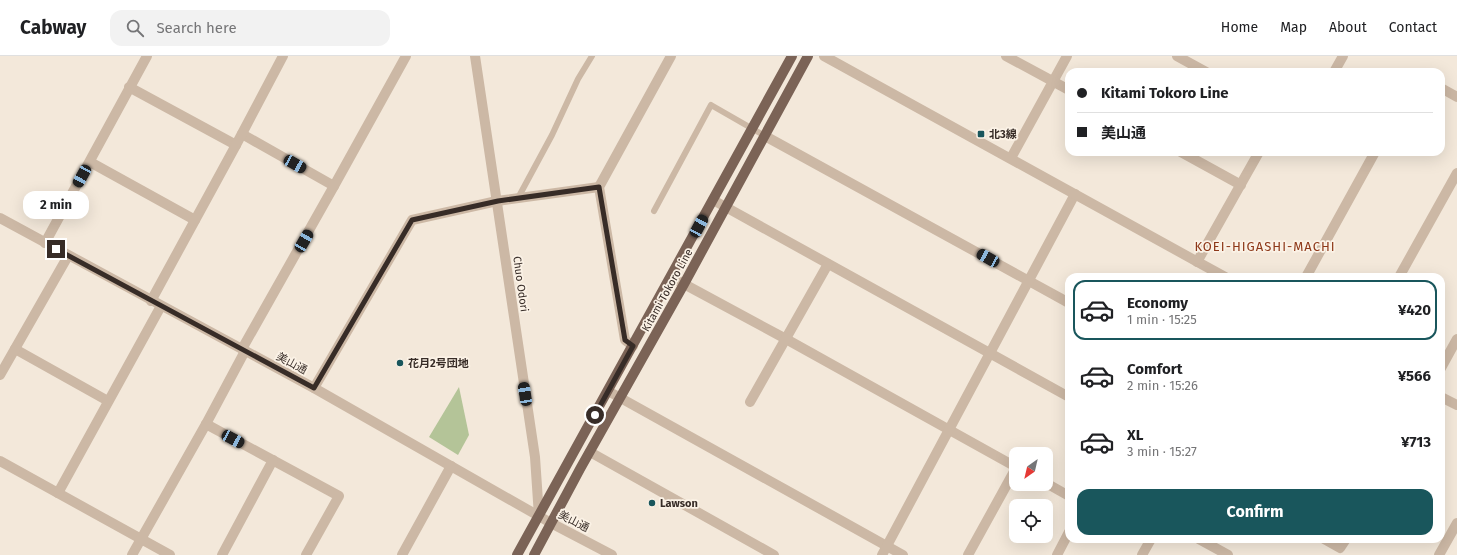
<!DOCTYPE html>
<html lang="en">
<head>
<meta charset="utf-8">
<style>
	:root { --surface:#fff; --page:#f2f2f2; --text:#202124; --muted:#757577; --line:#e0e0e0; --accent:#19565c }
	body { margin:0; font-family:"Fira Sans","Noto Sans JP",sans-serif; background:var(--page); color:var(--text); height:100vh; display:flex; flex-direction:column; font-size:15px; white-space:nowrap }
	* { box-sizing:border-box; margin:0 }
	p { font-size:13px; color:var(--muted) }
	.icon { flex:none; width:22px; height:22px; fill:none; stroke:currentColor; stroke-width:2; stroke-linecap:round; stroke-linejoin:round }
	.map { position:relative; flex:1; overflow:hidden }
	.sheet { position:absolute; left:1065px; top:217px; width:380px; height:270px; display:flex; flex-direction:column; background:var(--surface); border-radius:12px; box-shadow:0 4px 16px #0002 }
	.sheet>* { flex:none }
	.guide { position:absolute; left:1065px; top:12px; width:380px; height:88px; border-radius:12px; box-shadow:0 4px 16px #0002; display:grid; align-content:center; height:88px; padding:0 12px; background:var(--surface) }
	.needle { width:26px; rotate:214deg }
	.buttons { position:absolute; left:1009px; top:391px; display:grid; gap:8px }
	.buttons a { display:grid; place-items:center; width:44px; height:44px; border-radius:8px; background:var(--surface); box-shadow:0 4px 16px #0002; font-size:20px }
	.end { position:absolute; width:18px; height:18px; margin:-9px; border:5px solid #372c27; background:#fff; box-shadow:0 0 0 2px #fff }
	.from { border-radius:50% }
	.bubble { position:absolute; height:28px; border-radius:12px; background:var(--surface); box-shadow:0 4px 16px #0002; font-size:13px; font-weight:700; line-height:28px; text-align:center }
	.car { position:absolute; width:12px; height:24px; margin:-12px -6px; border-radius:5px; box-shadow:0 0 3px 1px #0007; background:linear-gradient(#222 24%,#8ab4d8 0 40%,#222 0 76%,#8ab4d8 0 86%,#222 0) }
	.guide b { display:flex; align-items:center; gap:14px; height:38px; font-size:15px }
	.guide b+b { border-top:1px solid var(--line) }
	.guide i { width:10px; height:10px; background:var(--text) }
	ul { padding:7px 0 0; list-style:none }
	li { display:flex; align-items:center; gap:12px; height:60px; margin:0 8px 6px; padding:0 4px; border:2px solid transparent; border-radius:12px }
	li div { flex:1 }
	li b { display:block; font-size:15px }
	li em { font-style:normal; font-weight:700 }
	li.selected { border-color:var(--accent) }
	li>.icon { width:36px; height:36px; stroke-width:1.5 }
	.button { display:flex; gap:8px; margin-top:auto; padding:8px 12px }
	.button a { flex:1; height:46px; border-radius:12px; background:var(--accent); color:#fff; font-size:16px; font-weight:700; line-height:46px; text-align:center }
	header { display:flex; align-items:center; gap:24px; box-sizing:border-box; height:56px; padding:0 20px; background:var(--surface); border-bottom:1px solid var(--line) }
	header strong { font-size:19px }
	nav { display:flex; gap:22px; margin-inline-start:auto; font-size:14px }
	.search { width:280px; height:36px; background:var(--page); display:flex; align-items:center; gap:10px; box-sizing:border-box; padding:0 14px; border-radius:12px; color:var(--muted); font-size:15px }
	.map>svg:first-child { display:block }
</style>
</head>
<body>
<header>
<strong>Cabway</strong>
<div class="search"><svg class="icon" aria-label="search" viewBox="0 0 24 24"><circle cx="10" cy="10" r="6"/><path d="M15 15l6 6"/></svg>Search here</div>
<nav><a>Home</a><a>Map</a><a>About</a><a>Contact</a></nav>
</header>
<div class="map">
<svg width="1457" height="499" viewBox="0 0 1457 499">
	<rect width="100%" height="100%" fill="#f3e8da"/>
	<path fill="#b4c498" d="M459,331L469,379L458,399L429,381Z"/>
	<g fill="none" stroke-linecap="round" stroke-linejoin="round">
		<g stroke="#ccb8a5" stroke-width="6">
			<path d="M518,142L552,79L578,23L592,0"/>
			<path d="M654,155L711,49L765,80"/>
		</g>
		<g stroke="#ccb8a5" stroke-width="10">
			<path d="M1006,0L1069,34"/>
			<path d="M1177,0L1206,16"/>
			<path d="M1334,16L1343,0"/>
			<path d="M129,31L236,89"/>
			<path d="M1441,32L1457,41"/>
			<path d="M242,78L334,130"/>
			<path d="M765,80L1069,247"/>
			<path d="M1181,96L1241,129"/>
			<path d="M1011,102L1067,0"/>
			<path d="M90,106L195,164"/>
			<path d="M713,144L1069,341"/>
			<path d="M45,187L147,0"/>
			<path d="M1197,206L1259,96"/>
			<path d="M671,221L786,283L1016,411"/>
			<path d="M1306,221L1375,96"/>
			<path d="M1399,221L1457,117"/>
			<path d="M151,245L236,89L283,0"/>
			<path d="M633,290L625,284L599,131L671,0"/>
			<path d="M15,293L108,345"/>
			<path d="M242,293L334,130L406,0"/>
			<path d="M1441,312L1457,283"/>
			<path d="M0,319L68,200"/>
			<path d="M314,332L412,164L497,145L599,131"/>
			<path d="M608,335L903,499"/>
			<path d="M750,346L828,208"/>
			<path d="M206,368L339,440L306,499"/>
			<path d="M590,396L774,499"/>
			<path d="M0,405L170,499"/>
			<path d="M1046,427L1069,440"/>
			<path d="M58,437L161,250"/>
			<path d="M1199,483L1228,499"/>
			<path d="M1324,483L1340,492L1346,483"/>
			<path d="M132,499L206,368L245,295"/>
			<path d="M222,499L273,404"/>
			<path d="M402,499L451,410"/>
			<path d="M882,499L1075,138"/>
			<path d="M968,499L1016,412"/>
			<path d="M1057,499L1069,476"/>
			<path d="M1142,499L1151,483"/>
			<path d="M1439,499L1457,467"/>
		</g>
		<g stroke="#ccb8a5" stroke-width="10">
			<path d="M475,0L535,401L539,460"/>
			<path d="M824,0L1225,221"/>
			<path d="M0,162L314,332L551,467L612,499"/>
			<path d="M1441,341L1457,349"/>
		</g>
		<g stroke="#7b6356" stroke-width="10">
			<path d="M517,499L792,0"/>
			<path d="M534,499L580,413L684,228L808,0"/>
		</g>
	</g>
	<g fill="none" stroke-linecap="round" stroke-linejoin="round">
		<path stroke="#372c27" stroke-width="5" d="M56,193L314,332L412,164L498,145L599,131L625,284L633,290L595,359"/>
	</g>
	<g fill="#19565c" stroke="#fbf2e6" stroke-width="1.5">
		<rect x="977" y="74" width="8" height="8" rx="2"/>
		<circle cx="400" cy="307" r="4"/>
		<circle cx="652" cy="447" r="4"/>
	</g>
	<g text-anchor="middle" stroke-width="3.5" stroke-linejoin="round" paint-order="stroke">
		<g font-size="11" font-weight="bold" fill="#372c27" stroke="#fbf2e6" text-anchor="start">
			<text x="989" y="82">北3線</text>
			<text x="408" y="311">花月2号団地</text>
			<text x="660" y="451">Lawson</text>
		</g>
		<g font-size="11" fill="#372c27" stroke="#fbf2e6">
			<text transform="translate(521 228) rotate(82)" y="4">Chuo Odori</text>
			<text transform="translate(667 234) rotate(-61)" y="4">Kitami Tokoro Line</text>
			<text transform="translate(292 307) rotate(28)" y="4">美山通</text>
			<text transform="translate(574 465) rotate(27)" y="4">美山通</text>
		</g>
		<g font-size="13" letter-spacing="1" fill="#8d3819" stroke="#fbf2e6">
			<text x="1265" y="195">KOEI-HIGASHI-MACHI</text>
		</g>
	</g>
</svg>
<div class="buttons">
<a><svg class="needle" viewBox="-14 -14 28 28"><path d="M0-13l5 13h-10z" fill="#e53935"/><path d="M0 13l5-13h-10z" fill="#757577"/></svg></a>
<a><svg class="icon" aria-label="locate" viewBox="0 0 24 24"><circle cx="12" cy="12" r="6"/><path d="M12 2v4M12 18v4M2 12h4M18 12h4"/></svg></a>
</div>
<i class="end from" style="left:595px;top:359px"></i>
<i class="end" style="left:56px;top:193px"></i>
<div class="bubble" style="left:23px;top:135px;width:66px">2 min</div>
<i class="car" style="left:295px;top:108px;rotate:119deg"></i>
<i class="car" style="left:82px;top:120px;rotate:209deg"></i>
<i class="car" style="left:699px;top:170px;rotate:28deg"></i>
<i class="car" style="left:304px;top:185px;rotate:30deg"></i>
<i class="car" style="left:988px;top:202px;rotate:299deg"></i>
<i class="car" style="left:525px;top:338px;rotate:351deg"></i>
<i class="car" style="left:233px;top:383px;rotate:118deg"></i>
<div class="guide">
<b><i class="from"></i>Kitami Tokoro Line</b>
<b><i></i>美山通</b>
</div>
<section class="sheet">
<ul>
<li class="selected"><svg class="icon" aria-label="car" viewBox="0 0 24 24"><path d="M5 17H2v-5l4-1 3-4h7l3 4 3 1v5h-3M9 17h6M6 11h13"/><circle cx="7" cy="17" r="2"/><circle cx="17" cy="17" r="2"/></svg><div><b>Economy</b><p>1 min · 15:25</p></div><em>¥420</em></li>
<li><svg class="icon" aria-label="car" viewBox="0 0 24 24"><path d="M5 17H2v-5l4-1 3-4h7l3 4 3 1v5h-3M9 17h6M6 11h13"/><circle cx="7" cy="17" r="2"/><circle cx="17" cy="17" r="2"/></svg><div><b>Comfort</b><p>2 min · 15:26</p></div><em>¥566</em></li>
<li><svg class="icon" aria-label="car" viewBox="0 0 24 24"><path d="M5 17H2v-5l4-1 3-4h7l3 4 3 1v5h-3M9 17h6M6 11h13"/><circle cx="7" cy="17" r="2"/><circle cx="17" cy="17" r="2"/></svg><div><b>XL</b><p>3 min · 15:27</p></div><em>¥713</em></li>
</ul>
<div class="button"><a>Confirm</a></div>
</section>
</div>
</body>
</html>
